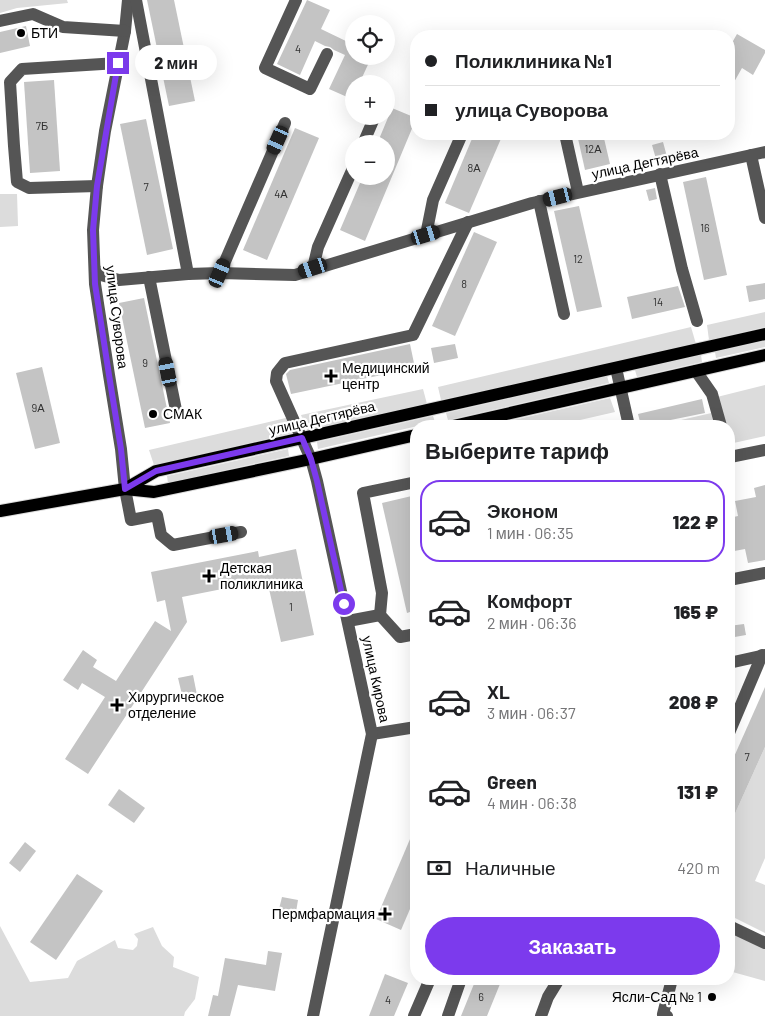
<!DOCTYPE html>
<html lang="ru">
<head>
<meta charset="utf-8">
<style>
	:root { --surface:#fff; --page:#f6f6f6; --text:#202124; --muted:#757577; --line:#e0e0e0; --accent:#7c3aed }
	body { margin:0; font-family:Barlow,sans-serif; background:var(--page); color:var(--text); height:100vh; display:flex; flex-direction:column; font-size:19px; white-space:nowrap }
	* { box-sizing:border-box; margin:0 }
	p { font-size:16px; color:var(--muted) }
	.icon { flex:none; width:28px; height:28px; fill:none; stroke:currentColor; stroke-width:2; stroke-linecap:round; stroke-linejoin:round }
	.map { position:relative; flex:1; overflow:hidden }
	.panel { position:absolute; left:410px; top:420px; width:325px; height:565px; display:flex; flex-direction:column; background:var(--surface); border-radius:20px; box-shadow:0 5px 20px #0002 }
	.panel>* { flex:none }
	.top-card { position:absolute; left:410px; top:30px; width:325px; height:110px; border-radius:20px; box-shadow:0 5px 20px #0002; display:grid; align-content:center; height:110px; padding:0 15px; background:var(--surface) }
	.fabs { position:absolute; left:345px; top:15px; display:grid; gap:10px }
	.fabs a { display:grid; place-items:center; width:50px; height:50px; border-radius:50%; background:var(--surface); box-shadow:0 5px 20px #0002; font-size:25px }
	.end { position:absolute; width:22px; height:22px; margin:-11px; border:6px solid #7c3aed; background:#fff; box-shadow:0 0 0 2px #fff }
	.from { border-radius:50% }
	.bubble { position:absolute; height:35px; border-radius:18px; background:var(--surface); box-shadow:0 5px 20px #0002; font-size:16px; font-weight:800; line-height:35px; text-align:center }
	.car { position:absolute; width:15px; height:30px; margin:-15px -8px; border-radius:6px; box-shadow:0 0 4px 1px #0007; background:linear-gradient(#222 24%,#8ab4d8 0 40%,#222 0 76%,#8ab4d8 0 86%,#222 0) }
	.top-card b { display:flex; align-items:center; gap:18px; height:48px; font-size:19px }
	.top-card b+b { border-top:1px solid var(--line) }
	.top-card i { width:12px; height:12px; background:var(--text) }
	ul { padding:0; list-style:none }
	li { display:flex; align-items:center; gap:15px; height:82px; margin:0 10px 8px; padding:0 5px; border:2px solid transparent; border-radius:20px }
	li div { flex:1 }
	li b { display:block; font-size:19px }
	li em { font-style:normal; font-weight:800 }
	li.current { border-color:var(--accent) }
	li>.icon { width:45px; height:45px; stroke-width:1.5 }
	h2 { padding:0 15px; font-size:22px; line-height:60px }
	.pay { display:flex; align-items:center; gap:12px; height:55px; padding:0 15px; font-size:19px }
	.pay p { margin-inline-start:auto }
	.cta { display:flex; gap:10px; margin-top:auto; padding:10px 15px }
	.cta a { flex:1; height:58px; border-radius:30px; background:var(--accent); color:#fff; font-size:20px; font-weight:800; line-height:58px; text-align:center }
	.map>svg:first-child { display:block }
</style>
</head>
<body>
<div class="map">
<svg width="765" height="1016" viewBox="0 0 765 1016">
	<rect width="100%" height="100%" fill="#fff"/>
	<g fill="#dcdcdc">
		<path d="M0,0H67L68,3L17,8L0,13Z"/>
		<path d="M0,194H17L18,226L0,227Z"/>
		<path d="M765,312V327L709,340L707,325Z"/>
		<path d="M691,327L696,344L441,400L438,387Z"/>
		<path d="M765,341V347L716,358L715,352Z"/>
		<path d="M701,355L702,362L637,377L635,370Z"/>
		<path d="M607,376L609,383L448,420L446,413Z"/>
		<path d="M765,385V436L729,444V426H655L720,411L717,397Z"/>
		<path d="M423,389L427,404L307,430L301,415Z"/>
		<path d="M610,398L615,412L554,426H487Z"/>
		<path d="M433,416L435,422L318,449L317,442Z"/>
		<path d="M290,417L293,433L154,465L149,450Z"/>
		<path d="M288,449L289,456L168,483L167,476Z"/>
		<path d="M765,747V858L755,881L765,885V933L729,915V827Z"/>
		<path d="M0,926L30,982L68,978L77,961L115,940L118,948L133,950L137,946L138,939L134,934L153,927L162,946L174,957L173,967L199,977L195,999L185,1012L184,1016H0Z"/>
		<path d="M729,930L765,949V981L729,971Z"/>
	</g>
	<g fill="#c4c4c4">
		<path d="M147,0H174L195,101L169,106Z"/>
		<path d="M307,0L330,10L321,29L350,43L354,35V56H372L359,84H354V100L329,89L345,55L334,50L330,47L325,46L315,41L300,75L277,64Z"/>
		<path d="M26,26L30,46L0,53V32Z"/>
		<path d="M737,34L765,50V53L753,75L742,68L729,91V48Z"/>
		<path d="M54,80L60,171L30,173L24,82Z"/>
		<path d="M392,108L416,118V119L365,241L340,230L363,176H386V144H377Z"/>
		<path d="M146,119L173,249L147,255L120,124Z"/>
		<path d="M295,128L319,138L267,260L243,250Z"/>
		<path d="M474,134H503L469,213L445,203Z"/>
		<path d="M577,134H603L610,164L585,170Z"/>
		<path d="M663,142L669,164L658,166L652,145Z"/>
		<path d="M706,177L727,275L704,280L683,182Z"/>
		<path d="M655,188L657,199L649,201L646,190Z"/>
		<path d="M579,206L602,307L577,312L554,211Z"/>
		<path d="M474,232L497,242L455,336L432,326Z"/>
		<path d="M765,283V299L749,302L746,286Z"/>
		<path d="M678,286L685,307L632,319L627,297Z"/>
		<path d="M144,298L170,423L145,428L119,303Z"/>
		<path d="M410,344L415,368L291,394L286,374L290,370Z"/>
		<path d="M455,344L458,358L434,363L431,348Z"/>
		<path d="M42,367L60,443L35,449L16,373Z"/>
		<path d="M702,399L705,413L641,426L638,414Z"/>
		<path d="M765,485V560L748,563L745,549L729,552V518L738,516L735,501L756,497L754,488Z"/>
		<path d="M416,495V610L407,613L382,503Z"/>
		<path d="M296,549L314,635L281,642L267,580L182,597L187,622L88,774L65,759L105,697L82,683L78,690L63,680L83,650L97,660L93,667L116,681L155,621L171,631L165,600L157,602L151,572L258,551L259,557Z"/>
		<path d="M744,624L746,635L729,638V626Z"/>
		<path d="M193,675L198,700L184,703L178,678Z"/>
		<path d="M765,687V747L729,827V768Z"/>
		<path d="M119,789L145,808L134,823L108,805Z"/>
		<path d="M416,825V895L401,930L376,919Z"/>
		<path d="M25,842L36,851L20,872L9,863Z"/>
		<path d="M77,874L103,891L56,960L30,942Z"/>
		<path d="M282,897L298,900L296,912L279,909Z"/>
		<path d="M268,951L282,953L275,991L238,985L230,1016H208L213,995L218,996L225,958L266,965Z"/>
		<path d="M385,974L408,983L394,1016H369Z"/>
		<path d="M476,979H502L487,1016H461Z"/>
	</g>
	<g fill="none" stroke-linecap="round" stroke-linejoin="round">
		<g stroke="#dbdbdb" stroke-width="14">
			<g id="major">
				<path d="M453,426L765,355"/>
				<path d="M125,489L156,471L765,334"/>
				<path d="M0,511L125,489L154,492L311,459L416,435"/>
			</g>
		</g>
		<g stroke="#555" stroke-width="12">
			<path d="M128,0L125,31L105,131L97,186L93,230L95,284L109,375L121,449L125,489L131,520L157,515L161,535L173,545L241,532"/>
			<path d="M136,0L188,274"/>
			<path d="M296,0L265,68L310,89L327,54"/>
			<path d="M0,21L33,14L63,27L125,31"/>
			<path d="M565,134L578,192"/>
			<path d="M363,144L375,116"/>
			<path d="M751,155L765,218"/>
			<path d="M660,174L682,269L697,321"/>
			<path d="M97,186L29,188L17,182L14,146L10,82L22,69L118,63"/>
			<path d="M539,201L564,314"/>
			<path d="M426,235L433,200L462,134"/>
			<path d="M313,268L318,247L354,166"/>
			<path d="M95,269L101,275L119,280L188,274L220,273L295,275L532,203L765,152"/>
			<path d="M220,273L285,123"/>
			<path d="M149,277L176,410"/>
			<path d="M616,368L629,426"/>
			<path d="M696,371L712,394L721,426"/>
			<path d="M729,452L730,457L765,450"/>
			<path d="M416,482L363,493L382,593L380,615L400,637L416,634"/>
			<path d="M729,580L765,573"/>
			<path d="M348,621L380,615"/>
			<path d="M729,663L765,655"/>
			<path d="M729,733L762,655"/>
			<path d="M372,734L416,727"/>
			<path d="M729,926L765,943"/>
			<path d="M313,1016L372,734L317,481L311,459L276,381L277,373L285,363L413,335L468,222"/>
			<path d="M414,1016L430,979"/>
			<path d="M448,1016L461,979"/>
			<path d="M541,1016L548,997L559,979"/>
			<path d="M667,1016L663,1014L672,979"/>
		</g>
		<use href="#major" stroke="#000" stroke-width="12"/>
	</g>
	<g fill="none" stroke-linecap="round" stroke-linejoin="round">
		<path stroke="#7c3aed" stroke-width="6" d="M118,63L97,186L93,230L95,284L109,375L121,449L125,489L156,471L302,438L311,459L317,481L344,604"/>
	</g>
	<g fill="#000" stroke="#fff" stroke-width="2">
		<circle cx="21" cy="33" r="5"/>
		<path d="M328.5 368.5h5v5h5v5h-5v5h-5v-5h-5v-5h5z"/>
		<circle cx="153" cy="414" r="5"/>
		<path d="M206.5 568.5h5v5h5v5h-5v5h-5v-5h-5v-5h5z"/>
		<path d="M114.5 697.5h5v5h5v5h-5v5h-5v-5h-5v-5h5z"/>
		<path d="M382.5 906.5h5v5h5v5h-5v5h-5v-5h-5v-5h5z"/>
		<circle cx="712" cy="997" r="5"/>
	</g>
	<g text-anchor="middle" stroke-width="4.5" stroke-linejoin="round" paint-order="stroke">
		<g font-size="11" fill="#313131">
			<text x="298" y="53">4</text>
			<text x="42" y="130">7Б</text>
			<text x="593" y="153">12А</text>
			<text x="474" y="172">8А</text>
			<text x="146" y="191">7</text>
			<text x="281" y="198">4А</text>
			<text x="705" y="232">16</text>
			<text x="578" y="263">12</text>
			<text x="464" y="288">8</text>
			<text x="658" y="306">14</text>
			<text x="145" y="367">9</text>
			<text x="38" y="412">9А</text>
			<text x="291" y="611">1</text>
			<text x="747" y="761">7</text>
			<text x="481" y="1001">6</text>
			<text x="388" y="1004">4</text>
		</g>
		<g font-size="14" fill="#000" stroke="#fff" text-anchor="start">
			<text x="31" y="38">БТИ</text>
			<text x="342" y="373">Медицинский<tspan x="342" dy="16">центр</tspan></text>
			<text x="163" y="419">СМАК</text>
			<text x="220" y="573">Детская<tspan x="220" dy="16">поликлиника</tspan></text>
			<text x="128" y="702">Хирургическое<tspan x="128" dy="16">отделение</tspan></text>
			<text x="375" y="919" text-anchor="end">Пермфармация</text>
			<text x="702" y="1002" text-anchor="end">Ясли-Сад № 1</text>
		</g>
		<g font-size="14" fill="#000" stroke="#fff">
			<text transform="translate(645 163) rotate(-12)" y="5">улица Дегтярёва</text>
			<text transform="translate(117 317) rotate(83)" y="5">улица Суворова</text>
			<text transform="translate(322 418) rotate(-13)" y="5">улица Дегтярёва</text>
			<text transform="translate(376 679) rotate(78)" y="5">улица Кирова</text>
		</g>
	</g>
</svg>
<div class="fabs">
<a><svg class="icon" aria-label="locate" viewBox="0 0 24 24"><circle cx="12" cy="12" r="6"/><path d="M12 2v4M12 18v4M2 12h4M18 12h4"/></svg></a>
<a>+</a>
<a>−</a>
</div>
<i class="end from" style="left:344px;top:604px"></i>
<i class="end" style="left:118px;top:63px"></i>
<div class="bubble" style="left:135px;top:45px;width:82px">2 мин</div>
<i class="car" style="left:278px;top:140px;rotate:204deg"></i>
<i class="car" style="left:558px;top:197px;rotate:256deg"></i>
<i class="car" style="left:426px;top:235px;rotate:73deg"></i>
<i class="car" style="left:313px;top:268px;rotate:251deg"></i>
<i class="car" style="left:220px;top:273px;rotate:23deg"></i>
<i class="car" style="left:168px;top:372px;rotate:349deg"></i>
<i class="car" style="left:224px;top:535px;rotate:80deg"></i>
<div class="top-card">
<b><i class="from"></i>Поликлиника №1</b>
<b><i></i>улица Суворова</b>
</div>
<section class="panel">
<h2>Выберите тариф</h2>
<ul>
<li class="current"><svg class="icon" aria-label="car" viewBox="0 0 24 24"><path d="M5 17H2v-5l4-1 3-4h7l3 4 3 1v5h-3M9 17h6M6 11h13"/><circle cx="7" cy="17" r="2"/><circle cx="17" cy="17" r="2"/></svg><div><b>Эконом</b><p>1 мин · 06:35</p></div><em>122 ₽</em></li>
<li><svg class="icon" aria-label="car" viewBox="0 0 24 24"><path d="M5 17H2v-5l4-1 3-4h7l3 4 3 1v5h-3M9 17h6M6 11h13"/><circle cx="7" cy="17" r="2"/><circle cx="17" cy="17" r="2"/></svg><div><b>Комфорт</b><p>2 мин · 06:36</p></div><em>165 ₽</em></li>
<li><svg class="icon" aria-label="car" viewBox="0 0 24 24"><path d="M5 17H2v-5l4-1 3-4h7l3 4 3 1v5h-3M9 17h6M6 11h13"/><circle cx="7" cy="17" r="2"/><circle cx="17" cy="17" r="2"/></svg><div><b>XL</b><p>3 мин · 06:37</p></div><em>208 ₽</em></li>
<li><svg class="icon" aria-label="car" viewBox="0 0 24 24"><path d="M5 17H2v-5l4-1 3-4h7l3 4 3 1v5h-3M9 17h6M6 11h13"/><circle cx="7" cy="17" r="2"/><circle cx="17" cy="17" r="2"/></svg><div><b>Green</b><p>4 мин · 06:38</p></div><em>131 ₽</em></li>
</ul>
<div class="pay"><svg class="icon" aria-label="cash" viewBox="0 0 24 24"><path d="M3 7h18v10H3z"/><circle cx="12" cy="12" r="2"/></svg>Наличные<p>420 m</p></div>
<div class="cta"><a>Заказать</a></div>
</section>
</div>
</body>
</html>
